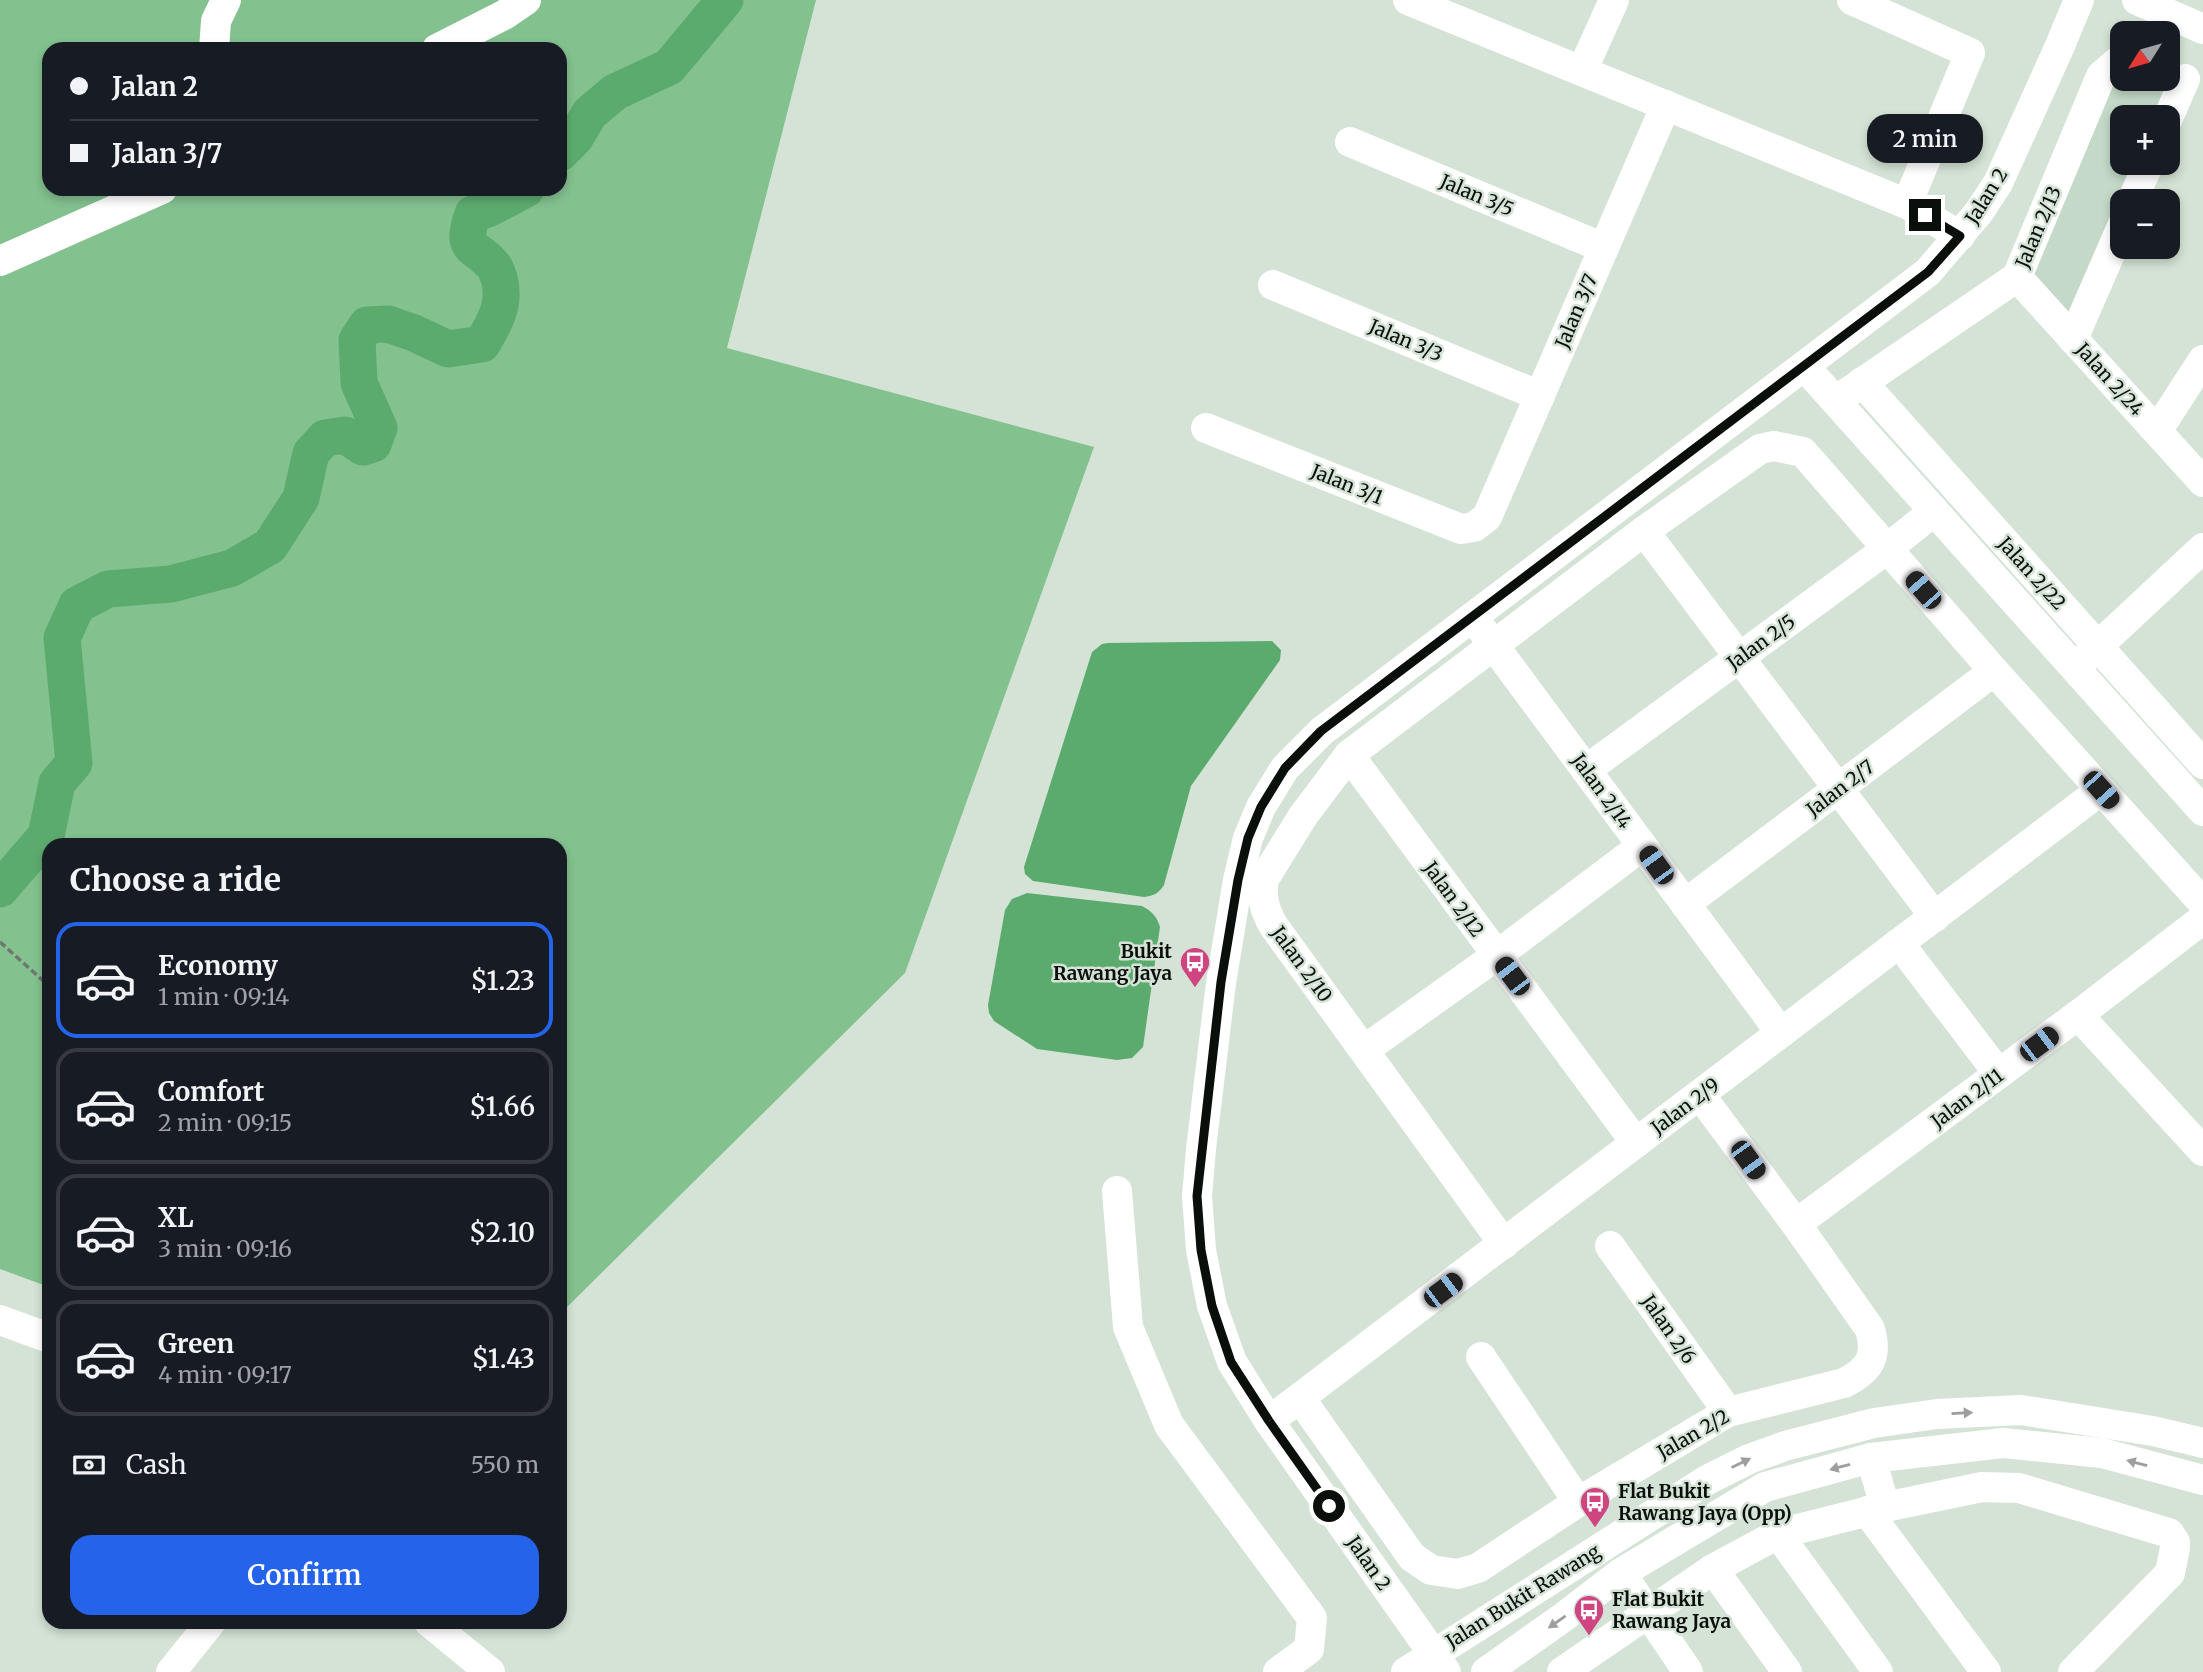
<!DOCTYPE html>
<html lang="en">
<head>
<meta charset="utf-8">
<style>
	:root { --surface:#171b24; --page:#242831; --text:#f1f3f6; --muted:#9ea1a6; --line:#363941; --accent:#2563eb }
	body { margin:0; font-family:Merriweather,serif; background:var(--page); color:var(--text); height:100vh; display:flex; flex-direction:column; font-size:26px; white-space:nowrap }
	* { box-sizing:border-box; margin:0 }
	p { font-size:23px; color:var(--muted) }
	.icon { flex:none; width:38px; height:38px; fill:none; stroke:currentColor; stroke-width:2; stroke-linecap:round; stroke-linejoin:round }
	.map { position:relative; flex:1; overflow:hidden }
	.panel { position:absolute; left:42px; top:838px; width:525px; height:791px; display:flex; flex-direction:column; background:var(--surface); border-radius:21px; box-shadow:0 4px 10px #0003 }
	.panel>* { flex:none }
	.top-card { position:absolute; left:42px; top:42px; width:525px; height:154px; border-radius:21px; box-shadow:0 4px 10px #0003; display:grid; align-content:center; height:154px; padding:0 28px; background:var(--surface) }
	.needle { width:46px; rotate:233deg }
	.tools { position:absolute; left:2110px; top:21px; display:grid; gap:14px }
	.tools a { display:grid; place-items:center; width:70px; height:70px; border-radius:14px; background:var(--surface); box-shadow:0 4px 10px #0003; font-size:35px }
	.end { position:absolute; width:32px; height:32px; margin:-16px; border:9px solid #0a0f0b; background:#fff; box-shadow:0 0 0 4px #fff }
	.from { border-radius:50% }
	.bubble { position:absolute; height:49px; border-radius:21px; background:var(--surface); box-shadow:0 4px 10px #0003; font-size:23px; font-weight:600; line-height:49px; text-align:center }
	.car { position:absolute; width:21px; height:42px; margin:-21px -10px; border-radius:9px; box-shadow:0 0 5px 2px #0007; background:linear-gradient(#222 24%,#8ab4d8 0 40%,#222 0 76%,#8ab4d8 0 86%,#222 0) }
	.top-card b { display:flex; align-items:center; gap:24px; height:66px; font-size:26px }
	.top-card b+b { border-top:2px solid var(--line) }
	.top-card i { width:18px; height:18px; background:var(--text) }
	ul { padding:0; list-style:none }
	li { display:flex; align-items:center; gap:21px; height:116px; margin:0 14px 10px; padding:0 14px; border:4px solid var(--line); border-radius:21px }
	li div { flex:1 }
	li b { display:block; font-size:26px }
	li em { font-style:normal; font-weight:600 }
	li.active { border-color:var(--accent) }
	li>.icon { width:63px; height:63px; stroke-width:1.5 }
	h2 { padding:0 28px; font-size:32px; line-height:84px }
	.pay { display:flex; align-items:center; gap:18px; height:77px; padding:0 28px; font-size:26px }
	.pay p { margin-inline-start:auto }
	.button { display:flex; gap:14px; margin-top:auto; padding:14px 28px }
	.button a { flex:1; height:80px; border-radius:21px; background:var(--accent); color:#fff; font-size:28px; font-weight:600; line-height:80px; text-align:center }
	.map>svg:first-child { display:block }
</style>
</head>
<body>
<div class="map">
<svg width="2203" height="1672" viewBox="0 0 2203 1672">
	<rect width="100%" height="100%" fill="#d4e3d6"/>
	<path fill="#c4d9c7" d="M2123,67V79H2165L2178,85L2164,117H2123V163H2144L2073,327L2026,275L2107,80Z"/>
	<path fill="#83c18f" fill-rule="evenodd" d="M0,0H816L727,348L1094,447L905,973L560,1314V845H49V1287L0,1269ZM49,49H560V189H49Z"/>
	<g fill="#5cab6e">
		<path d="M1272,641L1281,650L1280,660L1191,786L1164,885C1159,893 1154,896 1144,897L1033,881L1025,874L1024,867L1092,652L1102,644L1108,643Z"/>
		<path d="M1027,893L1142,906C1152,911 1157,917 1160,927L1143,1047L1132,1058L1117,1060L1037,1049L994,1021L989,1013L988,1005L1005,910L1012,899Z"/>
	</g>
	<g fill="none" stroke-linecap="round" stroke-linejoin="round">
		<g stroke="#5cab6e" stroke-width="37">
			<path d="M560,153L575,138L590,113L615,92L669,67L725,0"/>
			<path d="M0,889L46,836L57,783L74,763L62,638L77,605L108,589L171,584L232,568L270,546L301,498L311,453L325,438L345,435L363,447L373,444L379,428L359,383L357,340L367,325L388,324L414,333L448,349L482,344C495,322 506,304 499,278C498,276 496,269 495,268C478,244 458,254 473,214L490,208L526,189"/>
		</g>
		<path stroke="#6e786f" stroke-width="3.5" stroke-dasharray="7 3.5" stroke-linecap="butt" d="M0,942L49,986"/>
		<g stroke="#fff" stroke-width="30">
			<path d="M1408,0L1907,204L1960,236"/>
			<path d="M1852,0L1970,53L1907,204"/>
			<path d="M2137,0L2203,29"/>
			<path d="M214,49L216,21L226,0"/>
			<path d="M437,49L504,15L526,0"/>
			<path d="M1582,71L1614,0"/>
			<path d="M2168,118L2185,79"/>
			<path d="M1350,142L1604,248"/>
			<path d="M2132,201L2149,163"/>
			<path d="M0,261L162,189"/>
			<path d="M2017,277L2203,482"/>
			<path d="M1273,285L1540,396"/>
			<path d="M2073,339L2123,224"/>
			<path d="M1805,367L2203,811"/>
			<path d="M1862,382L2203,764"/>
			<path d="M1847,393L2017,277L2101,76L2117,62L2123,60"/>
			<path d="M1206,428L1461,529L1474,527L1487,517L1666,105"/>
			<path d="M2157,431L2203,360"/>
			<path d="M1644,531L1935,917"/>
			<path d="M1483,631L1781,1033"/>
			<path d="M2083,660L2203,548"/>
			<path d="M1349,755L1636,1143"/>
			<path d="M1586,770L1887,549L1934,511"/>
			<path d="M1685,904L1994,671"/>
			<path d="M1899,943L1999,1074"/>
			<path d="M2078,1015L2203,1151"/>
			<path d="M1364,1050L1496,956L1642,846"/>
			<path d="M1117,1191L1128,1327L1169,1425L1312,1618L1309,1649L1278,1672"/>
			<path d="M1796,1224L2078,1015L2203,919"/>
			<path d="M1504,1244L1273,925C1264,909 1261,896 1264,879L1303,816L1349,755L1644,531L1760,449L1774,446L1803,452L1994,671L2203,903"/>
			<path d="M1610,1246L1728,1412"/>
			<path d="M0,1320L49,1338"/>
			<path d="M1481,1357L1578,1502"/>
			<path d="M1300,1398L1412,1557L1431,1570L1458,1574L1478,1568L1578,1502L1728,1412L1844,1383C1870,1370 1878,1357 1870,1329L1796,1224L1700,1095"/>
			<path d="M1269,1421L2101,790"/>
			<path d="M1871,1458L1885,1507L1982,1487L2019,1488L2169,1533L2175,1542V1548L2170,1573L2073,1672"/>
			<path d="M1867,1511L1986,1672"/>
			<path d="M1778,1534L1878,1672"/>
			<path d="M1713,1569L1787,1672"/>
			<path d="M1621,1573L1688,1672"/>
			<path d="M429,1622L490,1672"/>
			<path d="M171,1672L211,1622"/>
			<path d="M1406,1672L1707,1480L1749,1459L1785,1446L1874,1423L1937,1414L2021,1410L2153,1431L2203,1443"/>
			<path d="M1446,1672L1269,1421L1232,1362L1212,1306L1201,1250L1197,1196L1201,1149L1221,983L1238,880L1248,838L1261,807L1285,768L1322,731L1928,272L1979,212L1998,183L2059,48L2079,0"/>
			<path d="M1486,1672L1565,1616L1621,1573L1765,1487L1871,1458L2003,1443L2102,1453L2203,1480"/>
			<path d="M1562,1672L1713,1569L1778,1534L1885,1507"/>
		</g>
	</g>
	<defs><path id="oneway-solid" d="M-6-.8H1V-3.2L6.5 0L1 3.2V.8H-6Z" transform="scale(1.75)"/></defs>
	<g fill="#9d9f9d">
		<use href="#oneway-solid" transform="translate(1962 1413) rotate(-3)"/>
		<use href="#oneway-solid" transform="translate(1741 1463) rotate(-26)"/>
		<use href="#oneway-solid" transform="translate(2137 1463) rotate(-165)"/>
		<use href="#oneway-solid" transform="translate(1840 1467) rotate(165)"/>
		<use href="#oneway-solid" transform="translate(1557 1622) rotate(145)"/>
	</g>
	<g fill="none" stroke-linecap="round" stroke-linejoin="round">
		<path stroke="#0a0f0b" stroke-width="9" d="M1329,1506L1269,1421L1231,1362L1212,1306L1201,1250L1197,1196L1221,982L1238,880L1248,838L1261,807L1285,768L1321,731L1928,272L1960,236L1925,215"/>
	</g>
	<defs>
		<g id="bus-pin" transform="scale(1.575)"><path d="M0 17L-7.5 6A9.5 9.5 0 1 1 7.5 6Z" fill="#ce4580" stroke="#d4e3d6"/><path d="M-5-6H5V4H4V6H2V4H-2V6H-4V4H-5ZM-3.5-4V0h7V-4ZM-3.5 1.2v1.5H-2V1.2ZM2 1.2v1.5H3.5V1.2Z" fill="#fff"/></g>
	</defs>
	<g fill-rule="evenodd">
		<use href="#bus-pin" x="1195" y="962"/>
		<use href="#bus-pin" x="1595" y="1502"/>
		<use href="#bus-pin" x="1589" y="1610"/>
	</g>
	<g text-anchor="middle" stroke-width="5" stroke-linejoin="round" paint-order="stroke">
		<g font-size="19" fill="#0a0f0b" stroke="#d4e3d6">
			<text transform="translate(1477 195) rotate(23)" y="7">Jalan 3/5</text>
			<text transform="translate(1986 196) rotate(-58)" y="7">Jalan 2</text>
			<text transform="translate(2038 227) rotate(-67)" y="7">Jalan 2/13</text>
			<text transform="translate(1576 311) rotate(-67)" y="7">Jalan 3/7</text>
			<text transform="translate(1406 340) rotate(23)" y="7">Jalan 3/3</text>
			<text transform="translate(2110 379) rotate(48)" y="7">Jalan 2/24</text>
			<text transform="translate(1347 484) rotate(22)" y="7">Jalan 3/1</text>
			<text transform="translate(2032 573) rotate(48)" y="7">Jalan 2/22</text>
			<text transform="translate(1761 642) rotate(-36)" y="7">Jalan 2/5</text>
			<text transform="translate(1840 788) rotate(-37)" y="7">Jalan 2/7</text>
			<text transform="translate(1602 791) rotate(54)" y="7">Jalan 2/14</text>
			<text transform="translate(1454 899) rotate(54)" y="7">Jalan 2/12</text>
			<text transform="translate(1302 964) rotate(54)" y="7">Jalan 2/10</text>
			<text transform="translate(1967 1098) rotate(-37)" y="7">Jalan 2/11</text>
			<text transform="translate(1685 1106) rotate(-37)" y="7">Jalan 2/9</text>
			<text transform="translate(1669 1329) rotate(55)" y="7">Jalan 2/6</text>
			<text transform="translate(1693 1434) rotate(-30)" y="7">Jalan 2/2</text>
			<text transform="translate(1369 1563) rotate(55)" y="7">Jalan 2</text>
			<text transform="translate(1523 1596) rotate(-32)" y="7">Jalan Bukit Rawang</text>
		</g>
		<g font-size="19" font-weight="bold" fill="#0a0f0b" stroke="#d4e3d6" text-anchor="start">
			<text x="1172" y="958" text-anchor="end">Bukit<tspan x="1172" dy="22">Rawang Jaya</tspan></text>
			<text x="1618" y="1498">Flat Bukit<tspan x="1618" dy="22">Rawang Jaya (Opp)</tspan></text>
			<text x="1612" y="1606">Flat Bukit<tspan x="1612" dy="22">Rawang Jaya</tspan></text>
		</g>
	</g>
</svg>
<div class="tools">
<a><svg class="needle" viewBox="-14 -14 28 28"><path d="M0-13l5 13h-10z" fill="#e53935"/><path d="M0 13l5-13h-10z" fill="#9ea1a6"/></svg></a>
<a>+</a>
<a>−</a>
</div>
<i class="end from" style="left:1329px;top:1506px"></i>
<i class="end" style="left:1925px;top:215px"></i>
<div class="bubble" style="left:1867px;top:114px;width:116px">2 min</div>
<i class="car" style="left:1923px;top:590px;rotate:319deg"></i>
<i class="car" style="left:2101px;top:790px;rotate:138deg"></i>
<i class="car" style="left:1656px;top:865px;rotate:324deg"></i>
<i class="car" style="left:1512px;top:976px;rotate:323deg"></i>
<i class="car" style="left:2039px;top:1044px;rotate:53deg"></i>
<i class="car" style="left:1748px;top:1160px;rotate:144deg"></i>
<i class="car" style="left:1443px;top:1290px;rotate:53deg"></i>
<div class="top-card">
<b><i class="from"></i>Jalan 2</b>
<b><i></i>Jalan 3/7</b>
</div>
<section class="panel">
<h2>Choose a ride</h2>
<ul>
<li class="active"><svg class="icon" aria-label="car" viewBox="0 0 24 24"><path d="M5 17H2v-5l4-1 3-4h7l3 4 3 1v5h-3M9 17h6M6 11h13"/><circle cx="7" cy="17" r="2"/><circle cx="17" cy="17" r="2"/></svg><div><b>Economy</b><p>1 min · 09:14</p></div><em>$1.23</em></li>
<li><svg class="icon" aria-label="car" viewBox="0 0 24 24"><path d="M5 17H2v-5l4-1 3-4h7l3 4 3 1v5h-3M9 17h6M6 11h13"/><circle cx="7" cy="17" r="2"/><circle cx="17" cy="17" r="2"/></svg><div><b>Comfort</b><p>2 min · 09:15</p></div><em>$1.66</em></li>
<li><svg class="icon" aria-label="car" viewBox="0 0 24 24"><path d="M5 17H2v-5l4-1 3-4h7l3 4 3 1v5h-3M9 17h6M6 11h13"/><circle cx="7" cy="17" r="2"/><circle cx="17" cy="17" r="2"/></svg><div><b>XL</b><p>3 min · 09:16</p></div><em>$2.10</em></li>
<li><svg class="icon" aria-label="car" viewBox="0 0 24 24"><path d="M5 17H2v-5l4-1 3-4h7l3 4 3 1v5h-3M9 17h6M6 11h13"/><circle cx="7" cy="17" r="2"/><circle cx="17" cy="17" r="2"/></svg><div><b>Green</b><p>4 min · 09:17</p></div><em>$1.43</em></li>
</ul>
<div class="pay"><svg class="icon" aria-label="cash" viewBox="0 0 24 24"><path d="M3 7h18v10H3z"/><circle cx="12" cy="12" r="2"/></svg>Cash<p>550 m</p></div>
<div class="button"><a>Confirm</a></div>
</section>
</div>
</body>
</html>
